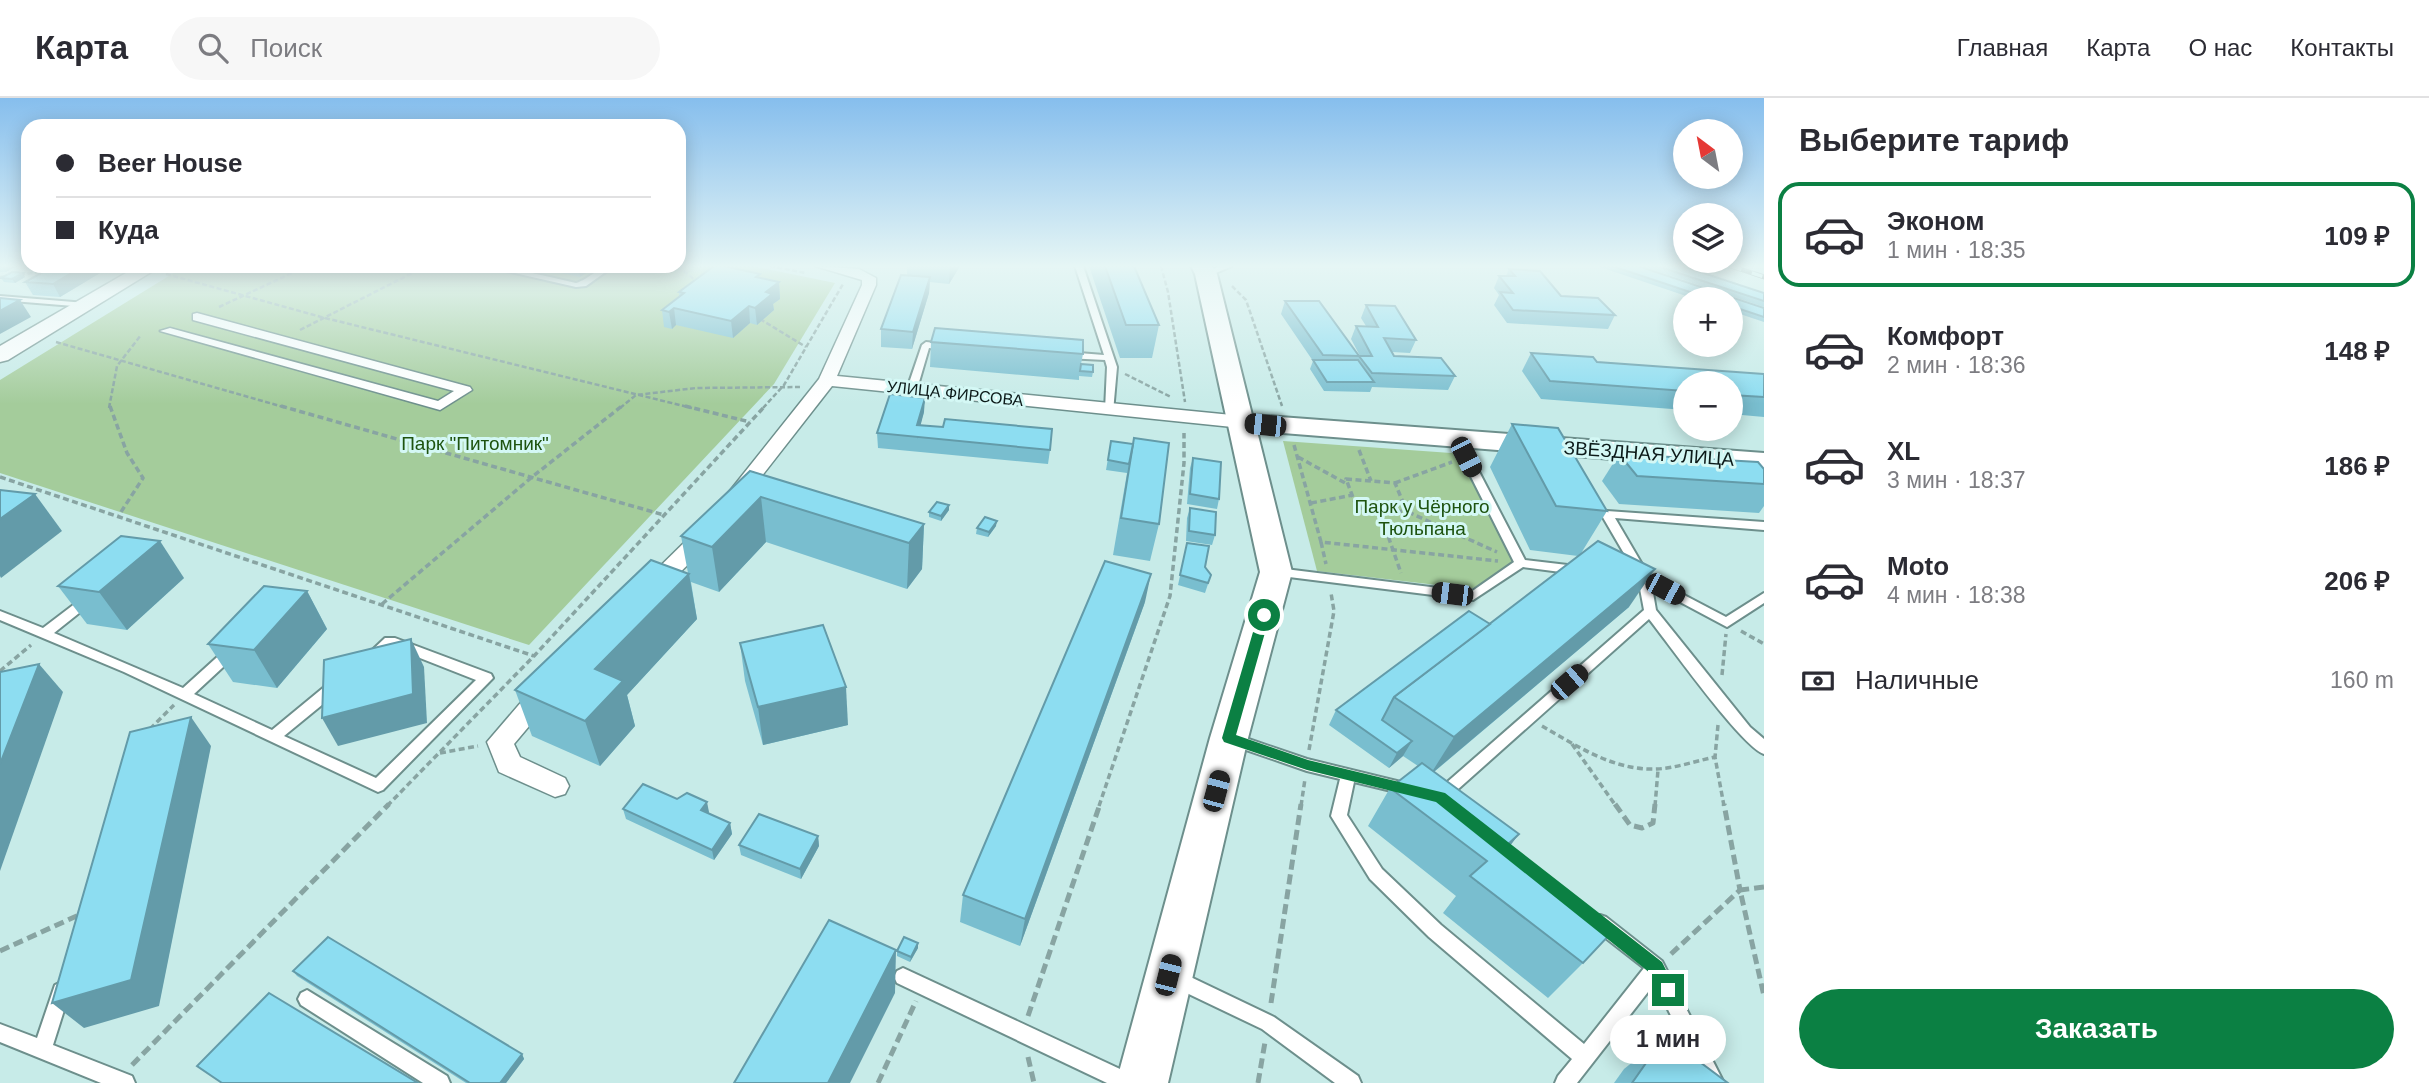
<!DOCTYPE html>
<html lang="ru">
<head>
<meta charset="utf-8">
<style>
	:root { --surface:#fff; --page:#f7f7f7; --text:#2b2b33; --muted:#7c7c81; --line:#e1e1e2; --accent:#0b8043 }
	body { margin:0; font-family:Helvetica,sans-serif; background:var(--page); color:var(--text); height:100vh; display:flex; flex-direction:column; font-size:26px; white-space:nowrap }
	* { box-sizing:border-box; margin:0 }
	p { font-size:23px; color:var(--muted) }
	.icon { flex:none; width:38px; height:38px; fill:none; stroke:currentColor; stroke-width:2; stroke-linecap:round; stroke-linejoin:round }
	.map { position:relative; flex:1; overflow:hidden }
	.details { display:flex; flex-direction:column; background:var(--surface); width:665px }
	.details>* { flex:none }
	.banner { position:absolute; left:21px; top:21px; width:665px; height:154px; border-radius:21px; box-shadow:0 4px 18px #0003; display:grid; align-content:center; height:154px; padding:0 35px; background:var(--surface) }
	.needle { width:46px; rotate:328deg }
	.controls { position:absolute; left:1673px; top:21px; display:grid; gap:14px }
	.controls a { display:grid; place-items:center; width:70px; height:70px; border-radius:50%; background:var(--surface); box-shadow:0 4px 18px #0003; font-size:35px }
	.end { position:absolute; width:32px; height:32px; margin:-16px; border:9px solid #0b8043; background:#fff; box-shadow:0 0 0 4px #fff }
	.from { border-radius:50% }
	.bubble { position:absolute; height:49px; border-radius:24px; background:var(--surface); box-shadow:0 4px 18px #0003; font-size:23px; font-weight:600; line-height:49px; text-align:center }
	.car { position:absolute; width:21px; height:42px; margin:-21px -10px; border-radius:9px; box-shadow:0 0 5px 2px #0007; background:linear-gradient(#222 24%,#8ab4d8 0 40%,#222 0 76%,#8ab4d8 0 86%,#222 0) }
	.banner b { display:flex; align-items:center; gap:24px; height:66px; font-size:26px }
	.banner b+b { border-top:2px solid var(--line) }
	.banner i { width:18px; height:18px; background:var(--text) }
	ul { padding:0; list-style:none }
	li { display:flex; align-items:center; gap:21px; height:105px; margin:0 14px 10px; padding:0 21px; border:4px solid transparent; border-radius:21px }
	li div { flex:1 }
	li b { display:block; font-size:26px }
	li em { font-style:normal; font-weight:600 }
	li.selected { border-color:var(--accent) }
	li>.icon { width:63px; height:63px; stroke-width:1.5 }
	h2 { padding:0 35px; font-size:32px; line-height:84px }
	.pay { display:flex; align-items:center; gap:18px; height:77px; padding:0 35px; font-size:26px }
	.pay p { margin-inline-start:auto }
	.cta { display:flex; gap:14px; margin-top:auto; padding:14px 35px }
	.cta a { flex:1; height:80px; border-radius:42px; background:var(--accent); color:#fff; font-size:28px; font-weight:600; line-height:80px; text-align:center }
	header { display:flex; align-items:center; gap:42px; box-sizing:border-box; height:98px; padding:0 35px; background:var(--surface); border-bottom:2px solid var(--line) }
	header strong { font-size:33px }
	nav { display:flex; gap:38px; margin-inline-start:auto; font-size:24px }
	.search { width:490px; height:63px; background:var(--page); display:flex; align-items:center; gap:18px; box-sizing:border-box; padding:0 24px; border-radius:38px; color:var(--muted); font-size:26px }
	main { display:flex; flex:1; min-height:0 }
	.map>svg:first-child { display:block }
</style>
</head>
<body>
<header>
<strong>Карта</strong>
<div class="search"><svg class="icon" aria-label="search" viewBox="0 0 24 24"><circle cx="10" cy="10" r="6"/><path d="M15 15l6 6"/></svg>Поиск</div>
<nav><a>Главная</a><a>Карта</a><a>О нас</a><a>Контакты</a></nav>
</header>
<main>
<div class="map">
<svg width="1764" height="985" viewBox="0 0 1764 985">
	<rect width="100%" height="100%" fill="#c7ebe8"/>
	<g fill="#a4cc9b">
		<path d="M185,168H752L835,185L774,286L529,547L0,375V282Z"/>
		<path d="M1283,343L1465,356L1521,465L1471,491L1317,473Z"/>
	</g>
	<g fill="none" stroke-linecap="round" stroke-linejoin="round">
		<g stroke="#6d8f8c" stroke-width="4">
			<g id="service">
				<path d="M484,168H501L576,185C590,181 598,168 614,168L586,188L576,189Z"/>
				<path d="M1075,168H1083L1117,269L1113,314H1107L1105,312L1107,269L1105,262L1066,260L1062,257L1066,254L1104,257Z"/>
				<path d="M1220,168H1232L1209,178L1202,176Z"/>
				<path d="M0,198L86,205L90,207L86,209L0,202Z"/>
				<path d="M926,244L947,246L951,249L947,252L929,250L917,291L912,294L909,293L907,291L922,247Z"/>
				<path d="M1457,338L1462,341L1525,462L1576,468L1582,472L1580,475L1576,476L1523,469L1473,502L1273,477L1271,474L1277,470L1471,494L1514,464L1452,341Z"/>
				<path d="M1607,413L1764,424V432L1615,420L1646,473L1640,477L1636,476L1601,416Z"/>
				<path d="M1644,476L1726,519L1764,495V505L1727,529L1652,489L1656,512L1750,629L1764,641V656C1741,648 1669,546 1649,521L1447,701L1442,703L1437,701L1434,697L1437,693L1644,512L1638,480Z"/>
				<path d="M89,497L93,498L95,501L93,504L54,535L183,590L225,552H235L237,555L235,558L194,596L272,632L329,585H339L341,589L339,593L284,638L376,680L476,582L392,549L378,561H368L366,558L385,540H395L491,576L493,580L383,692L378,694L124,574L0,522V513L43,530L85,498Z"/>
				<path d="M1231,635L1307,661L1413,687L1416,691L1413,695L1408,697L1354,684L1347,717L1382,771L1441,827L1584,946L1644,870L1594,831L1592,825L1594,819L1600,817L1606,819L1662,863L1724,985H1704L1655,885L1577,985H1555L1558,978L1572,961L1429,839L1370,781L1331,718L1340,681L1307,673L1226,645L1224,641L1226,637Z"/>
				<path d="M903,870L1135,978L1138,985H1107L897,885L894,879L897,873Z"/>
				<path d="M1178,873L1274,919L1358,978L1361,985H1335L1262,931L1172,888L1169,882L1172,876Z"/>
				<path d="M61,884L67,887L70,893L53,947L132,978L135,985H101L0,944V926L37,940L55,887Z"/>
				<path d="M307,892L447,978L450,985H423L301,907L298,901L301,895Z"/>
			</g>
		</g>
		<g stroke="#6d8f8c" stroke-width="3">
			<path id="pedestrian" d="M197,215L470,289L472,292L440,312L160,233L170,230L438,303L454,293L193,222V216Z"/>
		</g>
		<g stroke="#6d8f8c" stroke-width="3">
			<g id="minor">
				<path d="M815,168L859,171L876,180V187L837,278L1242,318L1251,324L1242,330L832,288L743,402H729L726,398L729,394L819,281L862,187V182Z"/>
				<path d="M706,429L714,431L717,436L714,441L659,495L651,498L643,495L640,490L643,485L698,431Z"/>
				<path d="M544,585L553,588L557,595L514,646L520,659L565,680L569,688L565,696L555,699L499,674L487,644L535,588Z"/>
			</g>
		</g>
		<g stroke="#6d8f8c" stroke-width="3">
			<path id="tertiary" d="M138,168H161L8,262L0,264V248Z"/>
		</g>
		<g stroke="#6d8f8c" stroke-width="4">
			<path id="secondary" d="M1191,168H1212L1217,176L1252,317L1764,355V373L1257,333L1292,474L1248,640L1168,985H1116L1210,640L1260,474L1195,176Z"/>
		</g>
		<g stroke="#88a4a2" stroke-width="2.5" stroke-dasharray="5 2.5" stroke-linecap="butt">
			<path d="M678,168L696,183"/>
			<path d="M770,168L806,175"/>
			<path d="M1161,168L1168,194L1185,304"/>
			<path d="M169,174L178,168"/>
			<path d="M20,176L47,174"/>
			<path d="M166,176L325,220L692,310"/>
			<path d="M0,179L9,178"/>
			<path d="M1232,188L1246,202L1282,308"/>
			<path d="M219,209L307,168"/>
			<path d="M760,221L806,249"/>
			<path d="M300,232L426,168"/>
			<path d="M56,244L287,310"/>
			<path d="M1125,276L1171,299"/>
			<path d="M109,310L117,268L141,237"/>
			<path d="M620,310L636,297L696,290L801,289"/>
			<path d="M763,310L784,287L843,186"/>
		</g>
		<g stroke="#88a4a2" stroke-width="3.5" stroke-dasharray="6 3.5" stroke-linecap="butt">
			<path d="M110,308L127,355L143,380L119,417"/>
			<path d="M281,308L664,417"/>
			<path d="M685,308L750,324"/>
			<path d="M1294,347L1321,444L1498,463"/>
			<path d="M1359,352L1371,383"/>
			<path d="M1298,359L1347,386"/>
			<path d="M0,379L534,558"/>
			<path d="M1346,381L1395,385L1407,414L1357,410Z"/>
			<path d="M1395,385L1452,364"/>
			<path d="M1311,405L1353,397"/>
			<path d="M1379,412L1401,475"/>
			<path d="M1408,414L1497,454"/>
			<path d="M1321,444L1326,466"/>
			<path d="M382,506L532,379L622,308"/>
			<path d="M1741,533L1764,546"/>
			<path d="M0,573L31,547"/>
			<path d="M1722,577L1726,536"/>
			<path d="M1718,627L1715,659L1724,708"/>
			<path d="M1542,628C1577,648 1614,673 1657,671C1676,670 1696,663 1715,659"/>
			<path d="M150,631L174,607"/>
			<path d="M1572,646L1616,708"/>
			<path d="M1309,652L1334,513L1331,495"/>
			<path d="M440,655L478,648"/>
			<path d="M387,708L534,558L765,308"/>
			<path d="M1099,708L1170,498L1184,365V335"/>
			<path d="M1301,708L1305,681"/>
			<path d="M1655,708L1658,672"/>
		</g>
		<g stroke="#88a4a2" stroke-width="5" stroke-dasharray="10 5" stroke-linecap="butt">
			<path d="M1615,706L1630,727L1642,730L1653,725L1655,706"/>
			<path d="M1764,789L1740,792L1764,898"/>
			<path d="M0,853L81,816"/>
			<path d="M1671,856L1740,792L1724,706"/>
			<path d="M1271,905L1301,706"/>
			<path d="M1028,918L1100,706"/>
			<path d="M1028,959L1034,985"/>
			<path d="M132,967L389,706"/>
			<path d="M878,985L916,903"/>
			<path d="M1258,985L1265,944"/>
		</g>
		<use href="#service" fill="#fff" fill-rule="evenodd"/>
		<use href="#pedestrian" fill="#fff" fill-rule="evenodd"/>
		<use href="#minor" fill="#fff" fill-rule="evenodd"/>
		<use href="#tertiary" fill="#fff" fill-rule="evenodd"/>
		<use href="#secondary" fill="#fff" fill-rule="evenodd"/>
		<g stroke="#2f4140" stroke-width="5">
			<path id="rail" d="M1731,168L1764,179"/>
		</g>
		<use href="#rail" stroke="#d4f8f5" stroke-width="3.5" stroke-dasharray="11" stroke-linecap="butt"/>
	</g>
	<g fill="#79becf">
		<path d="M0,168H17L6,174H0Z"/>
		<path d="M54,168H109L110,169L60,199L33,197L25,184Z"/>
		<path d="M528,168H597L580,179Z"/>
		<path d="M907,168H960L949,186L930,184L929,195L912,251L881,249V231L907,177Z"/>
		<path d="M1089,168H1134L1159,227L1152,260H1120Z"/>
		<path d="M1597,168H1638L1764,210V224L1731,213V201H1695Z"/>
		<path d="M1642,168H1682L1764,195V209Z"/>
		<path d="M1509,171L1561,198L1615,217L1608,231L1507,225L1494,207L1499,197L1494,190L1499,178H1506Z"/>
		<path d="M25,179L15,185L4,184L1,180Z"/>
		<path d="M761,180L779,184L780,201L773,206L774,212L757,227L750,225L733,240L676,227L672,231L664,229L662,212L679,199V194Z"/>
		<path d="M1285,203L1360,258L1351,241L1356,228H1366L1361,220L1366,207L1416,242L1410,255L1392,254L1394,258L1455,278L1448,292L1372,289L1370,294L1324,293L1310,271L1313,263L1281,216Z"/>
		<path d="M931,244L1083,256L1081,266L1093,274L1092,279L1079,278V282L930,269Z"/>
		<path d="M1531,255L1597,264L1764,276V319L1731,316V285H1685V312L1541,301L1522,273Z"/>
		<path d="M924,314L920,327L1050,352L1048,366L878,350L877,335Z"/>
		<path d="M1512,326L1607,413L1580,457L1629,509L1434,674L1519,736L1507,751L1583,865L1548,900L1443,815L1456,798L1368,728L1390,690L1418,668L1403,658L1389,670L1329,627L1336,612L1490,526L1578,458L1530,452L1490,369Z"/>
		<path d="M1111,343L1133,346L1159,426L1150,463L1113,457L1127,375L1106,372Z"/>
		<path d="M1619,356L1764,371V408L1759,415L1619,406L1602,383Z"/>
		<path d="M1193,360L1219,401L1217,411L1187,406L1190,370Z"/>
		<path d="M750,373L924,426L922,471L907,491L766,444L719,494L691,484L697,521L627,597L635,628L600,668L532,638L515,592L688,475L681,438Z"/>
		<path d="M1190,410L1215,437L1212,447L1186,443L1187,420Z"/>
		<path d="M949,412L941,423L929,419V414Z"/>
		<path d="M996,428L988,439L976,436L977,430Z"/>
		<path d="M1185,455L1205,469L1211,477L1205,495L1178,487Z"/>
		<path d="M184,480L127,532L87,526L58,488Z"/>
		<path d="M307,493L327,531L277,590L233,584L208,546Z"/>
		<path d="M1145,504L1020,848L960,824L963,797Z"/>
		<path d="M740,545L848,627L763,647L745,583Z"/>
		<path d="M623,711L709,714L708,716L730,725L732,736L714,762L626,721Z"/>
		<path d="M818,738L819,748L801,781L741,757L739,747Z"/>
		<path d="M918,845V850L910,864L897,858V853Z"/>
		<path d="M293,873L522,956L524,961L506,985H466L297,878Z"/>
		<path d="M1665,938L1728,985H1614L1624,971Z"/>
	</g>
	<g fill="#639ba9">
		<path d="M2,168H17L6,174Z"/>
		<path d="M83,168L110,169L60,199L53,186Z"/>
		<path d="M578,168H597L580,179Z"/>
		<path d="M951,168H960L949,186L950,170Z"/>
		<path d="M23,175L25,179L15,185L12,181Z"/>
		<path d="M930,179L929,195L912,251L913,234Z"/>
		<path d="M779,184L780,201L773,206L774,212L757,227L755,210L766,194Z"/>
		<path d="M20,202L31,219L0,236V213Z"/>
		<path d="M749,208L750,225L733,240L731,223Z"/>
		<path d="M674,210L676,227L672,231L669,214Z"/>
		<path d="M925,300L924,314L917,341V327Z"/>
		<path d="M35,396L62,433L1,480L0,478V421Z"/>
		<path d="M761,399L766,444L719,494L712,449Z"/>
		<path d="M949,407V412L941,423V418Z"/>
		<path d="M997,423L996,428L988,439L989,434Z"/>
		<path d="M924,426L922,471L907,491L909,445Z"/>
		<path d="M160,443L184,480L127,532L99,494Z"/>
		<path d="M1655,471L1629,509L1430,677L1454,639Z"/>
		<path d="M689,476L697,521L627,597L635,628L600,668L585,623L595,571Z"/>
		<path d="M1151,476L1145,504L1020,848L1025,821Z"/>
		<path d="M307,493L327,531L277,590L254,552Z"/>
		<path d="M411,541L424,569L427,625L338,648L322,620Z"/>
		<path d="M39,566L63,594L0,773V666Z"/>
		<path d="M846,589L848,627L763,647L758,609Z"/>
		<path d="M191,619L211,648L159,908L84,930L52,905Z"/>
		<path d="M1412,643L1403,658L1389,670L1397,655Z"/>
		<path d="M707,704L709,714L703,723L701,712Z"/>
		<path d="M730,725L732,736L714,762L712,752Z"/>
		<path d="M1519,736L1491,773L1477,786L1505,749Z"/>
		<path d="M818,738L819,748L801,781L800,771Z"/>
		<path d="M918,845V850L910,864L911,859Z"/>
		<path d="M896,852L895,895L850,985H828Z"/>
		<path d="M522,956L524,961L506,985H500Z"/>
	</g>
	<g fill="#8dddf1" stroke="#639ba9" stroke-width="2">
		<path d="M54,168H83L53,186L25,184Z"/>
		<path d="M714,168H724L760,176L756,179L779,184L766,194L772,196L755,210L749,208L731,223L674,210L669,214L662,212L684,195L679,194Z"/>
		<path d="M1105,168H1134L1159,227H1126Z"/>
		<path d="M1612,168H1638L1764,210V219L1731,208V201H1711Z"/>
		<path d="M1657,168H1682L1764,195V203Z"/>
		<path d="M1509,171L1540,173L1561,198L1598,200L1615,217L1513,212L1500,194L1513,195L1499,178H1515Z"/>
		<path d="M12,174L23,175L12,181L1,180Z"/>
		<path d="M901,177L930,179L913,234L881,231Z"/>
		<path d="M0,200L20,202L0,213Z"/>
		<path d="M1285,203H1319L1359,258L1323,257Z"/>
		<path d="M1366,207L1395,208L1416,242L1384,240L1394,258L1441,260L1455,278L1372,275L1359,258H1372L1356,228L1378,229Z"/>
		<path d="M935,230L1083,242V256L931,244Z"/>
		<path d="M1531,255L1593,259L1597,264L1764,276V299L1731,297V285H1685V293L1550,283Z"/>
		<path d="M1313,262H1358L1374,284H1327Z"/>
		<path d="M1081,266L1093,267V274L1080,273Z"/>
		<path d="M890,296L925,300L917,327L943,329L945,321L1052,331L1050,352L877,335Z"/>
		<path d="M1512,326L1558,330L1607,413L1556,408Z"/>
		<path d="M1134,340L1169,345L1159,426L1121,420Z"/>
		<path d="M1111,343L1133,346L1129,366L1108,362Z"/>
		<path d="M1619,356L1758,364L1764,371V386L1637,378Z"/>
		<path d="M1193,360L1221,364L1219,401L1190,396Z"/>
		<path d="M750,373L924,426L909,445L761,399L712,449L681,438Z"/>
		<path d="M0,392L35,396L0,421Z"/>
		<path d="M937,404L949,407L941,418L929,414Z"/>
		<path d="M1190,410L1216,414L1215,437L1189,433Z"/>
		<path d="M985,419L997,423L989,434L977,430Z"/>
		<path d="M121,438L160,443L99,494L58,488Z"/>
		<path d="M1598,443L1655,471L1454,639L1394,599Z"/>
		<path d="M1187,445L1209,448L1205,469L1211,477L1208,485L1180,477Z"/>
		<path d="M651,462L689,476L595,571L623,583L585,623L515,592Z"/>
		<path d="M1105,463L1151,476L1025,821L963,797Z"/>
		<path d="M264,488L307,493L254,552L208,546Z"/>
		<path d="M1469,513L1490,526L1394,599L1382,622L1412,643L1397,655L1336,612Z"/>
		<path d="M823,527L846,589L758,609L740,545Z"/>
		<path d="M411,541L413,596L322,620L324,562Z"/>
		<path d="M39,566L0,666V574Z"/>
		<path d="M191,619L131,882L52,905L130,634Z"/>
		<path d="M1422,665L1519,736L1505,749L1615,831L1583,865L1470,778L1487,763L1390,690Z"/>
		<path d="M643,686L677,701L687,695L707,704L701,712L730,725L712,752L623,711Z"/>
		<path d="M759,716L818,738L800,771L739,747Z"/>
		<path d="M829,822L896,852L828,985H734Z"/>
		<path d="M328,839L522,956L500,985H470L293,873Z"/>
		<path d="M904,839L918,845L911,859L897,853Z"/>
		<path d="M269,895L418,985H222L197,968Z"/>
		<path d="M1665,938L1728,985H1632Z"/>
	</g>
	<linearGradient id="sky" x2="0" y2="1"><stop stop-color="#86beed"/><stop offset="0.55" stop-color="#e6f6f5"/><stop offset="1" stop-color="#e6f6f5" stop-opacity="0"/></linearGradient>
	<rect width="1764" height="306" fill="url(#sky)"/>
	<path fill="#0b8043" d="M1264,513L1270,517L1236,637L1308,662L1445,695L1662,864L1676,892L1674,898L1668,900L1662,898L1650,875L1436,704L1307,672L1224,644L1222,640L1258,517Z"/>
	<g text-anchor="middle" stroke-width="6" stroke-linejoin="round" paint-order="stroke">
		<g font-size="16" fill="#0c1a19" stroke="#d4f8f5">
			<text transform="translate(955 295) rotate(6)" y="6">УЛИЦА ФИРСОВА</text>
		</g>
		<g font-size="19" fill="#1e530f" stroke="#d4f8f5">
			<text x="475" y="352">Парк "Питомник"</text>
			<text x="1422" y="415">Парк у Чёрного<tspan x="1422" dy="22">Тюльпана</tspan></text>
		</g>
		<g font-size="19" fill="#0c1a19" stroke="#d4f8f5">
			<text transform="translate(1649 355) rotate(4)" y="7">ЗВЁЗДНАЯ УЛИЦА</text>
		</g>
	</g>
</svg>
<div class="controls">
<a><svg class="needle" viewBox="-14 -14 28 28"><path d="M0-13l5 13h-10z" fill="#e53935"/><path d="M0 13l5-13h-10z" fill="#7c7c81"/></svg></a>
<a><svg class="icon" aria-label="layers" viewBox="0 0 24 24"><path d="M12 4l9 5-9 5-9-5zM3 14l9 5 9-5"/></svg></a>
<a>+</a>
<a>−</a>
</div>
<i class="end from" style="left:1264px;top:517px"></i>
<i class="end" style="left:1668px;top:892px"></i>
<div class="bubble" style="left:1610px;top:917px;width:116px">1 мин</div>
<i class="car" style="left:1265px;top:327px;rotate:276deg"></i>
<i class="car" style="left:1466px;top:359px;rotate:153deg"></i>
<i class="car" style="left:1665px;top:491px;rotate:118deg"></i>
<i class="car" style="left:1452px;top:496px;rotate:277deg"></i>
<i class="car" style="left:1569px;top:584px;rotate:49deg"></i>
<i class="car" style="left:1216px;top:693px;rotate:15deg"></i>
<i class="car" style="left:1168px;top:877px;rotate:14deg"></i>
<div class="banner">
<b><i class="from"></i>Beer House</b>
<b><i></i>Куда</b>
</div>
</div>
<section class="details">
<h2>Выберите тариф</h2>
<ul>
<li class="selected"><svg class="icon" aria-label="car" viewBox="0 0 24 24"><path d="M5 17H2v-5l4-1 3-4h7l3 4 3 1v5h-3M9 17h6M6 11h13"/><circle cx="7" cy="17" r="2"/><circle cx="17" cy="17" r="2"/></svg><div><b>Эконом</b><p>1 мин · 18:35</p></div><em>109 ₽</em></li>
<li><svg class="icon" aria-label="car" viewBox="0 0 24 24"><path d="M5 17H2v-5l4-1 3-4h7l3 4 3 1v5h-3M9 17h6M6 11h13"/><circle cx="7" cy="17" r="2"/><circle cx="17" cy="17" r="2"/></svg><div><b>Комфорт</b><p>2 мин · 18:36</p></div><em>148 ₽</em></li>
<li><svg class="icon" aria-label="car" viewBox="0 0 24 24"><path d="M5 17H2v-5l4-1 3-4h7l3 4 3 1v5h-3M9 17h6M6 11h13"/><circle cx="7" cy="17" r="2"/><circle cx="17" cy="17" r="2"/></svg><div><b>XL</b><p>3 мин · 18:37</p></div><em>186 ₽</em></li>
<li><svg class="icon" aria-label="car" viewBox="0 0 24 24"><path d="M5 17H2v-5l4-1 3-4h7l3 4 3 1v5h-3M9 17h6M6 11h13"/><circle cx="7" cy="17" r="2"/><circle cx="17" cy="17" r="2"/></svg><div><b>Moto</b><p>4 мин · 18:38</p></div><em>206 ₽</em></li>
</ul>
<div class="pay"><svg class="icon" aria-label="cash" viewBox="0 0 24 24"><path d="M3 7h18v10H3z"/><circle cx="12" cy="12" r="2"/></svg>Наличные<p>160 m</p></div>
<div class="cta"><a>Заказать</a></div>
</section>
</main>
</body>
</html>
